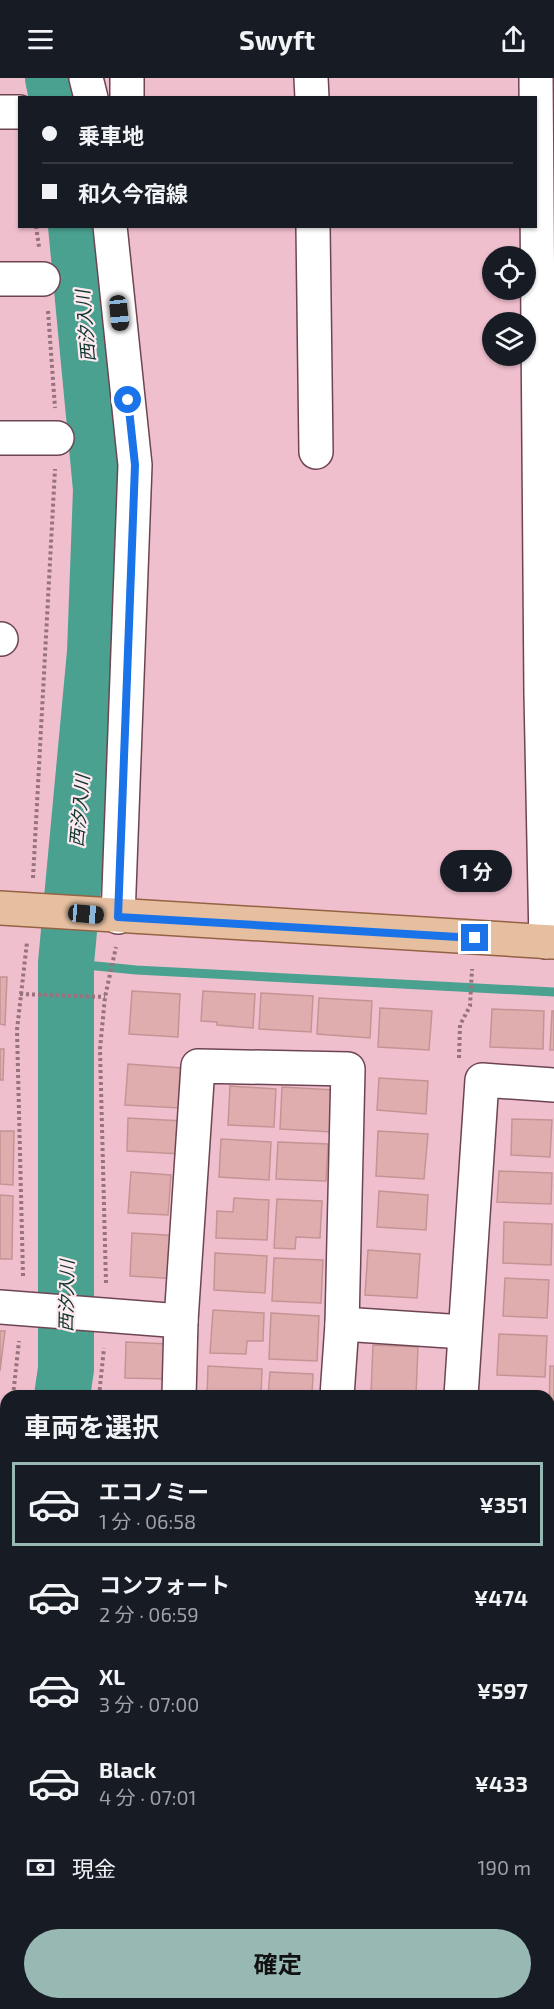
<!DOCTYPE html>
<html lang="ja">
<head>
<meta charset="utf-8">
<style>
	:root { --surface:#171b24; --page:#20242c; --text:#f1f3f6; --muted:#9ea1a6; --line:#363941; --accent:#98b8b4 }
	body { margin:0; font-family:"Exo 2","Noto Sans JP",sans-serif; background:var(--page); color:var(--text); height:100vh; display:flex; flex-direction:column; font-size:22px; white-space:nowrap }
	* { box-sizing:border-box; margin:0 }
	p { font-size:20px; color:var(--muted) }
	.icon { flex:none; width:33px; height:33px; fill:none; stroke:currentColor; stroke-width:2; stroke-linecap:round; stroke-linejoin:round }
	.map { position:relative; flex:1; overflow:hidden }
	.drawer { position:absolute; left:0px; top:1312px; width:555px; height:620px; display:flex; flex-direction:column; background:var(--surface); border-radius:18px 18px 0 0; box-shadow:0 2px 4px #0004 }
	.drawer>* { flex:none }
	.guide { position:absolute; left:18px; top:18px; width:519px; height:132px; border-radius:0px; box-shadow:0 2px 4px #0004; display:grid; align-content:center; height:132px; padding:0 24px; background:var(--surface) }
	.controls { position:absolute; left:482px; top:168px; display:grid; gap:12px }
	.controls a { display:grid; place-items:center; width:54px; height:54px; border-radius:50%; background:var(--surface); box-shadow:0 2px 4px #0004; font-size:30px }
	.end { position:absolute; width:27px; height:27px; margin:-14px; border:8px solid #1a73e8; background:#fff; box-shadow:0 0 0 3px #fff }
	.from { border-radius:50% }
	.bubble { position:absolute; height:42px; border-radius:21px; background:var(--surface); box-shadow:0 2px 4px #0004; font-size:20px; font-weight:700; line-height:42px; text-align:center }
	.car { position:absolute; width:18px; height:36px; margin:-18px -9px; border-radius:8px; box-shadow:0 0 4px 2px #0007; background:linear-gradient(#222 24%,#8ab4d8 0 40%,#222 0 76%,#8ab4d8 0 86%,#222 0) }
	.guide b { display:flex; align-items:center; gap:21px; height:57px; font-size:22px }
	.guide b+b { border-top:2px solid var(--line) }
	.guide i { width:15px; height:15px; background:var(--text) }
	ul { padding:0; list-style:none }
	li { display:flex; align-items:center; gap:18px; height:84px; margin:0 12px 9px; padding:0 12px; border:3px solid transparent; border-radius:0px }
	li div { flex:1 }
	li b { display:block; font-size:22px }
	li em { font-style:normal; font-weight:700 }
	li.on { border-color:var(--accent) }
	li>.icon { width:54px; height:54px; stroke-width:1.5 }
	h2 { padding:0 24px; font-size:27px; line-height:72px }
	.pay { display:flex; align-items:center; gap:15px; height:66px; padding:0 24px; font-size:22px }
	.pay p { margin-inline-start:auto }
	.cta { display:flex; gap:12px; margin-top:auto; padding:12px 24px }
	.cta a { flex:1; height:69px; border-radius:36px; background:var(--accent); color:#111; font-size:24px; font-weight:700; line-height:69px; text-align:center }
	header { display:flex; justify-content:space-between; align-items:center; height:78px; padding:0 24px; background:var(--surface); font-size:27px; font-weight:700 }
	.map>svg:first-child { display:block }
</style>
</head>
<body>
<header><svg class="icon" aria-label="menu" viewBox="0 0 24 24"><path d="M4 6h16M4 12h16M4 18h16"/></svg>Swyft<svg class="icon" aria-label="share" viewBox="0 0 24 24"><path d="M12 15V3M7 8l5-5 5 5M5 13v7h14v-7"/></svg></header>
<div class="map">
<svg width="554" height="1931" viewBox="0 0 554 1931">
	<rect width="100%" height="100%" fill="#f0bfce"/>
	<path fill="#c78fa1" d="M549,1868H554V1931H453V1926H549Z"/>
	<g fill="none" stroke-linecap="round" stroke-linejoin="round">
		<path stroke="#4aa190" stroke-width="9" d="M66,885L136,892L554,914"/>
		<g stroke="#4aa190" stroke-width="56">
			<path d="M53,0L57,20"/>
			<path d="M62,1318L66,1291V885L95,574L101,411L76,148"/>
			<path d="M0,1854L6,1785"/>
		</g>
	</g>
	<g fill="#dfadad" stroke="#c49494" stroke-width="1.5">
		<path d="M0,899H7L5,947L0,946Z"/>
		<path d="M132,913L180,916L178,959L129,956Z"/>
		<path d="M203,913L255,916L253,950L217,947V944L201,943Z"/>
		<path d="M261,915L313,918L311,954L259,951Z"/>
		<path d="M319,920L372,923L370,960L317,956Z"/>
		<path d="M380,930L432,933L429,972L378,969Z"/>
		<path d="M492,931L544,933L543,971L490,969Z"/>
		<path d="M552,933H554V972H550Z"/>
		<path d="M0,971H4L3,1002H0Z"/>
		<path d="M128,986L182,990L180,1030L125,1027Z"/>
		<path d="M379,1000L428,1003L426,1036L377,1032Z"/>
		<path d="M230,1008L276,1011L274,1049L228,1047Z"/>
		<path d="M282,1009L335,1012L332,1054L280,1051Z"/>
		<path d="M128,1040L183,1043L181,1076L127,1073Z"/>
		<path d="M512,1041L552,1042L550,1079L511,1077Z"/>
		<path d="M0,1053H14L13,1107L0,1106Z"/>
		<path d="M378,1053L428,1056L424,1101L376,1098Z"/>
		<path d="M221,1061L271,1064L269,1102L219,1099Z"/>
		<path d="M278,1064L328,1066L326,1103L276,1101Z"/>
		<path d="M499,1093L552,1095L551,1126L497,1124Z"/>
		<path d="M131,1094L171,1097L168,1137L128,1135Z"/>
		<path d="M379,1113L428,1117L426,1152L377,1149Z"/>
		<path d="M0,1117L13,1118L12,1181H0Z"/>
		<path d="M234,1120L269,1122L267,1162L216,1160L217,1133L233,1134Z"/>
		<path d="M277,1121L322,1123L320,1160L296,1159L295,1171L274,1170Z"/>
		<path d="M504,1144L552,1146L551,1187L503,1185Z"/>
		<path d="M132,1155L182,1158L179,1201L130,1198Z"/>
		<path d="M368,1172L420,1176L417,1220L365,1217Z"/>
		<path d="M215,1175L267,1178L265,1215L214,1212Z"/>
		<path d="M274,1180L323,1182L321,1225L272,1223Z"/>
		<path d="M505,1200L549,1202L547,1240L503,1238Z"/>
		<path d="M213,1232L264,1235L263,1263H247L246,1276L210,1275Z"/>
		<path d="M271,1235L319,1238L317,1283L269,1281Z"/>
		<path d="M0,1253H5L0,1293Z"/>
		<path d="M499,1256L547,1258L545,1299L497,1297Z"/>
		<path d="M126,1264L169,1266L168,1301L125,1300Z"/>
		<path d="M373,1267L418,1269L416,1317L371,1315Z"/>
		<path d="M208,1288L262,1291L261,1318H207Z"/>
		<path d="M550,1288H554V1335H549Z"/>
		<path d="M270,1294L313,1296L312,1318H268Z"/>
		<path d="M493,1315L543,1317L542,1318H492Z"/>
		<rect x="549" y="1349" width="5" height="52"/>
		<path d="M549,1414L554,1415V1460H549Z"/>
		<path d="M550,1481H554V1506H549Z"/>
		<rect x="549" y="1630" width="5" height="37"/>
		<rect x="549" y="1726" width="5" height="42"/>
		<rect x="549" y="1785" width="5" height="40"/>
		<path d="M53,1926H101L100,1931H53Z"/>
		<path d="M163,1926H226V1927L213,1931H165Z"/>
		<path d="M329,1926H379L381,1931H330Z"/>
	</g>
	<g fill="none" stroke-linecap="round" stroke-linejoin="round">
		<g stroke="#6d4552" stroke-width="36">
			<g id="minor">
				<path d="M86,0L91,20"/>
				<path d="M127,0V20"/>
				<path d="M311,0L312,20"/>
				<path d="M536,0L541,616L546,864"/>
				<path d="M0,34H19"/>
				<path d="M110,148L135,387L118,839"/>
				<path d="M313,148L316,374"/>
				<path d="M0,201H43"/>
				<path d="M0,360H57"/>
				<path d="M0,561H1"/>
				<path d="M0,1229L181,1243"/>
				<path d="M342,1246L464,1254"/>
				<path d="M179,1318L181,1243L198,988L348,991L342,1246L337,1318"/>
				<path d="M461,1318L482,1002L554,1007"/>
				<path d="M549,1541H554"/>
				<path d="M0,1651L6,1652"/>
				<path d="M549,1700L554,1701"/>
				<path d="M549,1857H554"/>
				<path d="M136,1926L138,1931"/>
				<path d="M274,1926L275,1931"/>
			</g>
		</g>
		<g stroke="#946343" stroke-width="36">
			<path id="major" d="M0,830L554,864"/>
		</g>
		<g stroke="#96737e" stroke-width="4" stroke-dasharray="3 3" stroke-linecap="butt">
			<path d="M36,148L39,169"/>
			<path d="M48,233L55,330"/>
			<path d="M33,800L55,391"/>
			<path d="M20,916L105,919"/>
			<path d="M459,980L460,947L470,928L472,891"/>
			<path d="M23,1198L17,952L27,864"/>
			<path d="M106,1205L100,971L105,919L116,869"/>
			<path d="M13,1318L19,1263"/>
			<path d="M99,1318L104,1270"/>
			<path d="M0,1441L6,1384"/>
			<path d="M29,1931V1926"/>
			<path d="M445,1931V1926"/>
		</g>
		<use href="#minor" stroke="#fff" stroke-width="33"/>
		<use href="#major" stroke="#e6bfa0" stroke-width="33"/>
	</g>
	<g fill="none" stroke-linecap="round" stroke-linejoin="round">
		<path stroke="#1a73e8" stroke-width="8" d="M128,322L135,387L118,839L475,860"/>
	</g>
	<g text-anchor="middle" stroke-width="4.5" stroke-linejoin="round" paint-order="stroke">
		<g font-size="18" font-style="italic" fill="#0e3730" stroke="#fee9ef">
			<text transform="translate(86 248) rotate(-95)" y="6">西汐入川</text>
			<text transform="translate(80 733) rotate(-85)" y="6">西汐入川</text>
			<text transform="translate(67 1218) rotate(-89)" y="6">西汐入川</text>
		</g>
	</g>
</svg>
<div class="controls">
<a><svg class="icon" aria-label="locate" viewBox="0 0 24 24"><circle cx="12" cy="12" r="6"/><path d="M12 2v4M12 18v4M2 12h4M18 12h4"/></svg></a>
<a><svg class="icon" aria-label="layers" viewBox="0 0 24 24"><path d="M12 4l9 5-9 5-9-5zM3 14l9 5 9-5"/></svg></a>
</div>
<i class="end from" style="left:128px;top:322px"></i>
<i class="end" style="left:475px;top:860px"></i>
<div class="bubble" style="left:440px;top:772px;width:72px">1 分</div>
<i class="car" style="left:119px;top:235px;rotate:174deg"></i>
<i class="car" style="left:86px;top:836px;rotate:95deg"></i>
<div class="guide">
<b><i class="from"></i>乗車地</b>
<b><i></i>和久今宿線</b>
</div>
<section class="drawer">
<h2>車両を選択</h2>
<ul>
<li class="on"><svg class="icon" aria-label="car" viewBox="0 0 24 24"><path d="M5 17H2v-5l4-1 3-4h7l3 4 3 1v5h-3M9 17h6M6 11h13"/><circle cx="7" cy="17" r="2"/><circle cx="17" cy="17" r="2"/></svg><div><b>エコノミー</b><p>1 分 · 06:58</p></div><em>¥351</em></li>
<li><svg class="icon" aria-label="car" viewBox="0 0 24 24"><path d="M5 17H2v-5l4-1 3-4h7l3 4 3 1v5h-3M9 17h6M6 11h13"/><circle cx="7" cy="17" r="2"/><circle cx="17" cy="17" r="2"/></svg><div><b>コンフォート</b><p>2 分 · 06:59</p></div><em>¥474</em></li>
<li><svg class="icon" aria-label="car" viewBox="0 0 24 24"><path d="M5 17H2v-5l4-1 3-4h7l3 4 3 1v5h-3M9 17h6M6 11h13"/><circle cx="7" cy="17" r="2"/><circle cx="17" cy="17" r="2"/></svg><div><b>XL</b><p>3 分 · 07:00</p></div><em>¥597</em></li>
<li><svg class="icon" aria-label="car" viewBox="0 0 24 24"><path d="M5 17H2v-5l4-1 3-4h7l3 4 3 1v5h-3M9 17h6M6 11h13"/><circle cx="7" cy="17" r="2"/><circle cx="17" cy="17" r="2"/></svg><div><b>Black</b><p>4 分 · 07:01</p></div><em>¥433</em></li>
</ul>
<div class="pay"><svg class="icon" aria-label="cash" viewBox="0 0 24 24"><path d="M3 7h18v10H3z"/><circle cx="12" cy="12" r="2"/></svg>現金<p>190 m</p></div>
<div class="cta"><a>確定</a></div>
</section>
</div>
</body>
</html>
